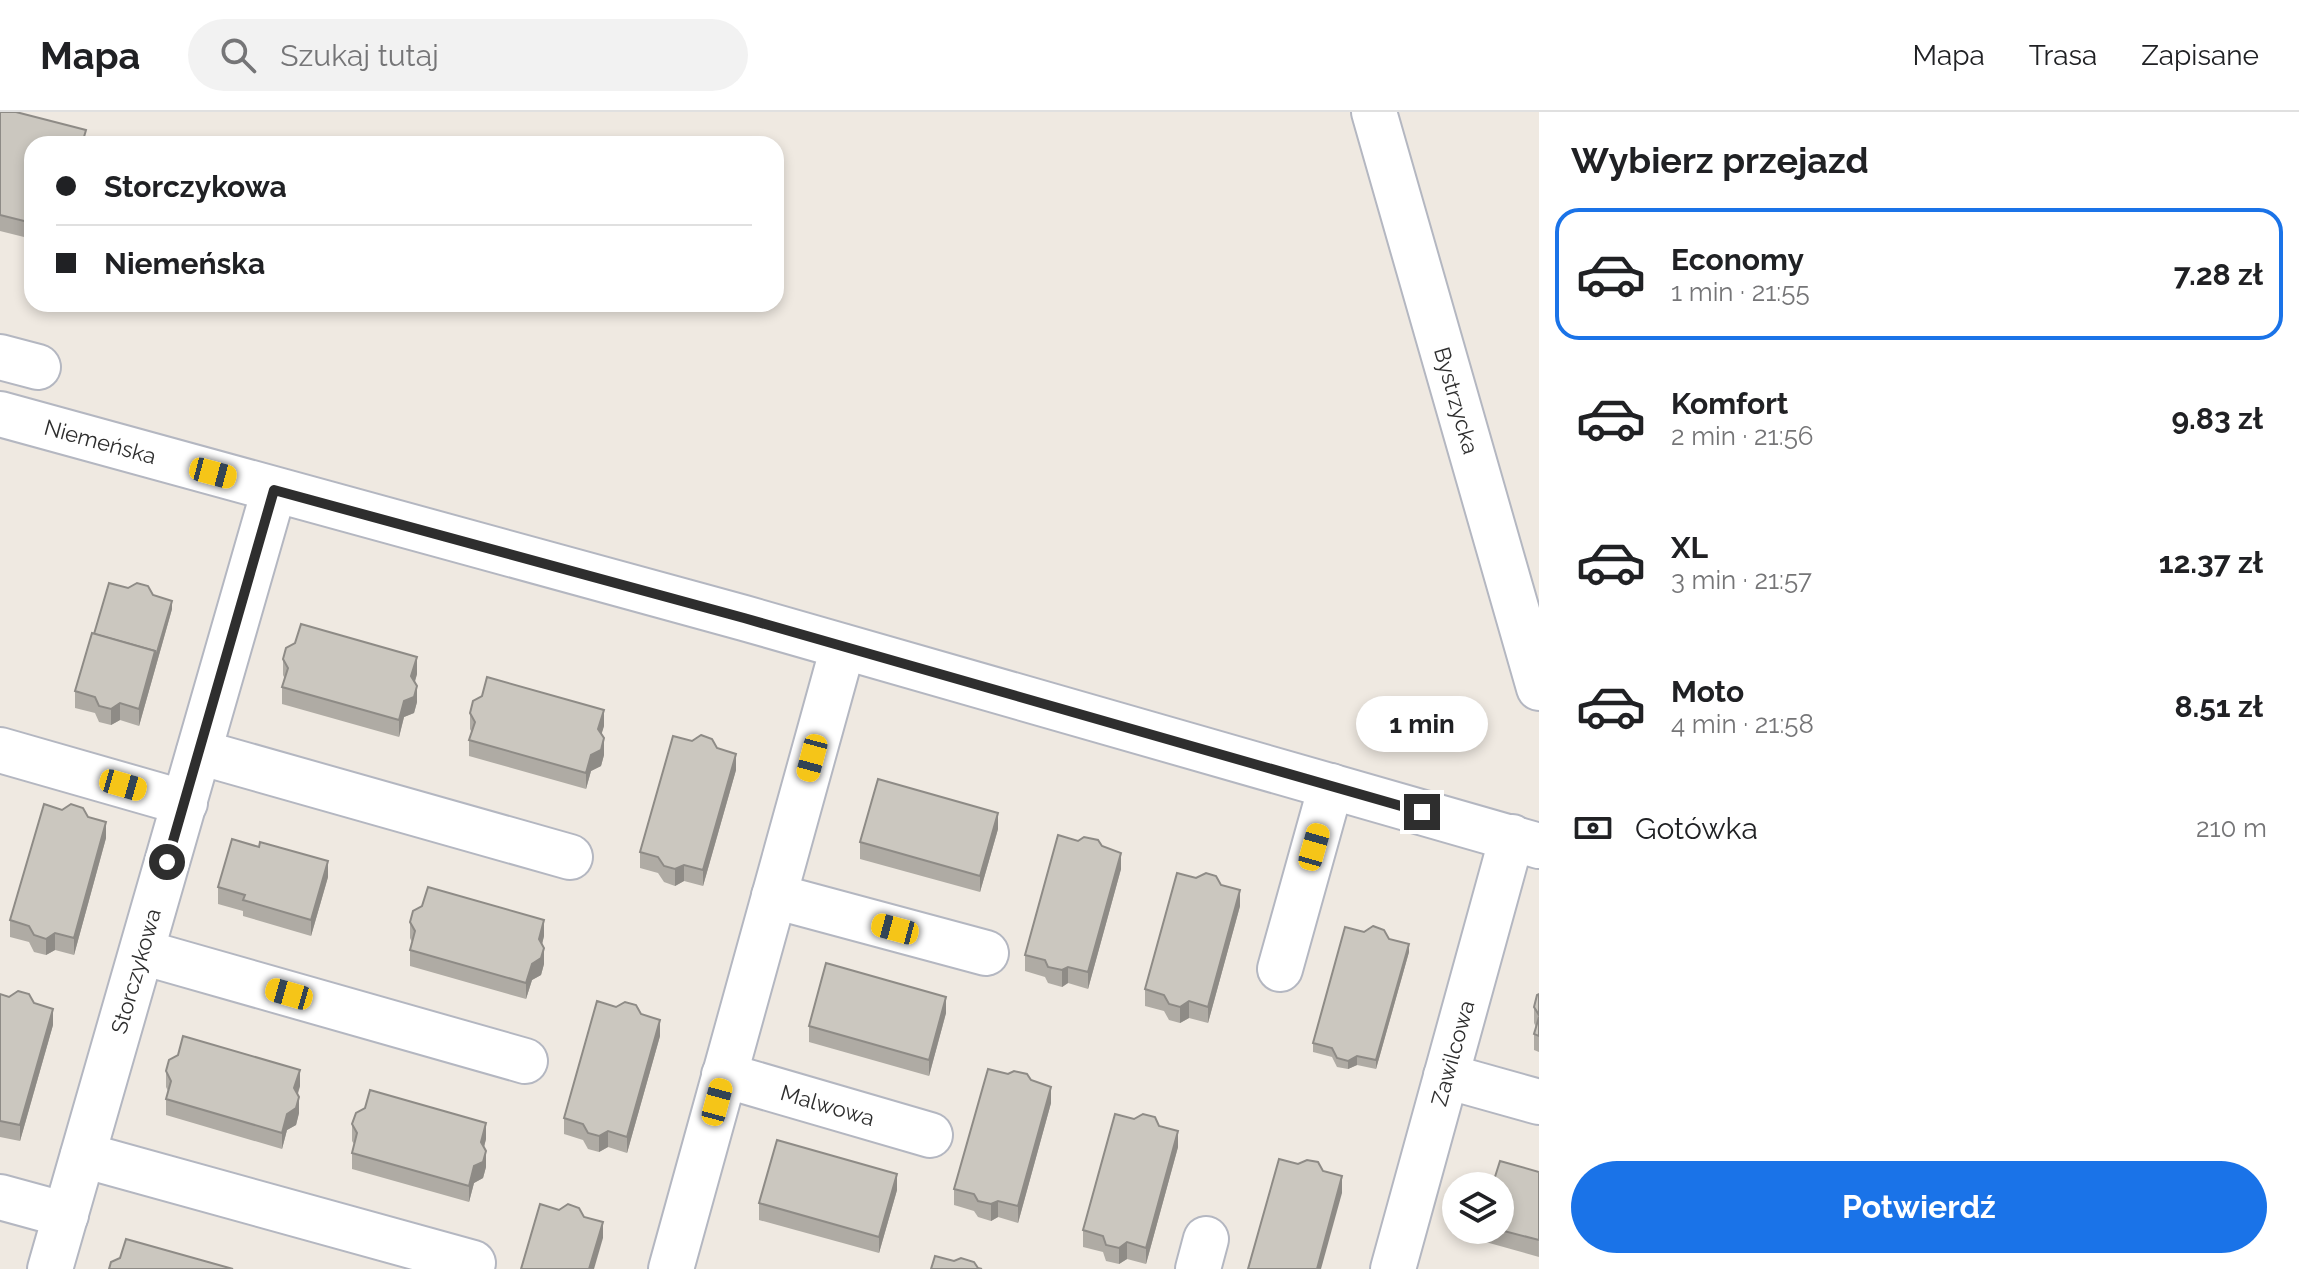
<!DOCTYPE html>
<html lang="pl">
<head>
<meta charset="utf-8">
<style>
	:root { --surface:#fff; --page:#f2f2f2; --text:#202124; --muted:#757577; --line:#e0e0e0; --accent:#1a73e8 }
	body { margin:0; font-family:Raleway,sans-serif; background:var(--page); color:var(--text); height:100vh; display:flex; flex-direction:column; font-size:30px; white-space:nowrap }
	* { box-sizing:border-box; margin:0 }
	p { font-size:26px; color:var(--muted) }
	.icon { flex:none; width:44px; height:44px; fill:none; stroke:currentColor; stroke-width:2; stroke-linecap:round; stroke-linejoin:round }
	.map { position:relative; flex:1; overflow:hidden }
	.sheet { display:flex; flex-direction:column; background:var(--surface); width:760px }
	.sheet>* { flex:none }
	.banner { position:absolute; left:24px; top:24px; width:760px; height:176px; border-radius:24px; box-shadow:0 4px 12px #0003; display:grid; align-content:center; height:176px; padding:0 32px; background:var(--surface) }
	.controls { position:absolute; left:1442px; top:1060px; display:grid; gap:16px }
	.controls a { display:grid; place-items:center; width:72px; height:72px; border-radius:50%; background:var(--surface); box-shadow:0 4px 12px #0003; font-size:40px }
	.end { position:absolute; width:36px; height:36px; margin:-18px; border:10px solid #2e2e2e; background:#fff; box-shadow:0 0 0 4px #fff }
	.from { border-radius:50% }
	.bubble { position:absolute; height:56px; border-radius:28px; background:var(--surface); box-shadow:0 4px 12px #0003; font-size:26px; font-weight:700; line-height:56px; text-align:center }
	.car { position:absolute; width:24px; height:48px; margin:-24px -12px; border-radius:10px; box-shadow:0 0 6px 2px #0007; background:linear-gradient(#f5c518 24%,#345 0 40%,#f5c518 0 76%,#345 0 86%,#f5c518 0) }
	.banner b { display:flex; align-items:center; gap:28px; height:76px; font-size:30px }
	.banner b+b { border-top:2px solid var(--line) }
	.banner i { width:20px; height:20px; background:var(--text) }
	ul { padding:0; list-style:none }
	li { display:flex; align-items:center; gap:24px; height:132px; margin:0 16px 12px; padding:0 16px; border:4px solid transparent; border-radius:24px }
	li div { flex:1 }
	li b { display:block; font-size:30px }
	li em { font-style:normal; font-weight:700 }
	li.current { border-color:var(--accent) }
	li>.icon { width:72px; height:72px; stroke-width:1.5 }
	h2 { padding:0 32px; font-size:36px; line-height:96px }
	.pay { display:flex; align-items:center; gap:20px; height:88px; padding:0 32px; font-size:30px }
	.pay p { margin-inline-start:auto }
	.primary-button { display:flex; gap:16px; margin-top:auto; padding:16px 32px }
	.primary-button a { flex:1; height:92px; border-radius:48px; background:var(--accent); color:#fff; font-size:32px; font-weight:700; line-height:92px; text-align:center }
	header { display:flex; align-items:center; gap:48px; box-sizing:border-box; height:112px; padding:0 40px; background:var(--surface); border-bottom:2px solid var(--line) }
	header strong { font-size:38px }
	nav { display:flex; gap:44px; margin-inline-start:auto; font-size:28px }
	.search { width:560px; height:72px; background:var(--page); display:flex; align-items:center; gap:20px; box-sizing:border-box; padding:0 28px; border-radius:44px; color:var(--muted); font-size:30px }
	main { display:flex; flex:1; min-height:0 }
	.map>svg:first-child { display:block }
</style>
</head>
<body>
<header>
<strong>Mapa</strong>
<div class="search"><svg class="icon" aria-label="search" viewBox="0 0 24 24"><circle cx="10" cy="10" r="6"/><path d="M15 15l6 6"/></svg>Szukaj tutaj</div>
<nav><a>Mapa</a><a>Trasa</a><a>Zapisane</a></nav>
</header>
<main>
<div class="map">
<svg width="1539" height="1157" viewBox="0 0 1539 1157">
	<rect width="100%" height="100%" fill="#efe9e1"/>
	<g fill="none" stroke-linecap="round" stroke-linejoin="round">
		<g stroke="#b4b7c1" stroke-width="48">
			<g id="minor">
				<path id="s1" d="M1374,0L1539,576"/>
				<path d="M0,245L38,255"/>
				<path id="s2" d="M0,302L744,506L1539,734"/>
				<path d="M0,638L185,691"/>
				<path d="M199,640L570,745"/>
				<path d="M774,784L986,841"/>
				<path d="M142,840L525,949"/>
				<path d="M1280,857L1331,674"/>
				<path id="s3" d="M724,963L930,1023"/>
				<path d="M1446,964L1539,990"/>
				<path d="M83,1043L473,1151"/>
				<path d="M0,1085L66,1103"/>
				<path id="s4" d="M50,1157L274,378"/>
				<path d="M671,1157L843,535"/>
				<path d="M1198,1157L1206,1127"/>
				<path id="s5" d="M1393,1157L1512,725"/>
			</g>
		</g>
		<use href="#minor" stroke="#fff" stroke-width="44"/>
	</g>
	<g fill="#afaba4">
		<path d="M0,0L86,32H32V127L0,119Z"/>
		<path d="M153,483L172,497L139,614L120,608L111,613L99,610L95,601L75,596V579L94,522Z"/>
		<path d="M283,547L417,562L415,570L417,590L414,601L404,605L399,625L282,592V575L285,567L283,563Z"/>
		<path d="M470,601L604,614L601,622L604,643L601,654L591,659L586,677L469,644V628L472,621L470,617Z"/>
		<path d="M717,636L736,658L703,774L684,769L675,774L664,770L658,761L640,756V740Z"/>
		<path d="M88,705L106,726L74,843L55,838L46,843L34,840L29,830L10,825V808Z"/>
		<path d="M998,717L980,780L860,747V730Z"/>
		<path d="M1102,734L1121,757L1088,877L1068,871L1062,875L1048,871L1045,865L1025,859V843Z"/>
		<path d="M328,765L311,824L243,804V799L218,792V775Z"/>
		<path d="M1221,773L1240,794L1208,911L1189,906L1180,911L1169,908L1164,899L1145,894V877Z"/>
		<path d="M410,810L544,824L542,833L544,852L541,863L532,868L526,887L410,854V838L412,830L410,826Z"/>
		<path d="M1389,827L1409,840L1376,957L1357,953L1348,957L1337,955L1332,945L1313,940V931Z"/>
		<path d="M0,882L34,891L53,913L20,1029L0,1025Z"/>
		<path d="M1539,882V940L1534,938V922L1536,915L1534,911V895Z"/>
		<path d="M946,901L929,964L809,930V914Z"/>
		<path d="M641,902L660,924L627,1041L608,1035L599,1040L588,1037L583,1028L564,1022V1006Z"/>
		<path d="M166,959L300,974L298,982L299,1001L296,1013L287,1018L282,1037L166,1003V987L168,979L166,975Z"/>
		<path d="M1031,968L1051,991L1018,1111L998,1105L991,1109L978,1105L974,1099L954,1093V1077Z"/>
		<path d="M352,1012L486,1027L484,1035L486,1055L483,1066L474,1071L469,1090L352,1057V1041L354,1032L352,1029Z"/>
		<path d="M1159,1014L1178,1035L1146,1152L1127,1147L1119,1152L1106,1149L1103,1140L1083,1135V1118Z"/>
		<path d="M1539,1060V1145L1482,1129V1118H1500Z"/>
		<path d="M897,1078L879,1141L759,1108V1091Z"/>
	</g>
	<g fill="#8e8b86">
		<path d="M172,489V497L139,614V597L155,539Z"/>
		<path d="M417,545V562L411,581V564Z"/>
		<path d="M417,574V590L414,601L404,605L399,625V608L404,589Z"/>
		<path d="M120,591V608L111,613V597Z"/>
		<path d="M604,598V614L598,634V617Z"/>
		<path d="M604,626V643L601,654L591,659L586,677V661L591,643Z"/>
		<path d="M736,642V658L703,774V758Z"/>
		<path d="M998,701V717L980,780V764Z"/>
		<path d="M106,710V726L74,843V826Z"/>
		<path d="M1121,741V757L1088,877V860Z"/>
		<path d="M328,749V765L311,824V808Z"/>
		<path d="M684,753V769L675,774V757Z"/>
		<path d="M1240,778V794L1208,911V895Z"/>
		<path d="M544,808V824L539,843V827Z"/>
		<path d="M55,821V838L46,843V827Z"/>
		<path d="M1409,832V840L1376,957V948Z"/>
		<path d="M544,836V852L541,863L532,868L526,887V871L532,852Z"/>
		<path d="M1068,855V871L1062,875V858Z"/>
		<path d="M946,885V901L929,964V948Z"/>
		<path d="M1189,889V906L1180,911V895Z"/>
		<path d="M53,897V913L20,1029V1013Z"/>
		<path d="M660,908V924L627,1041V1025Z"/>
		<path d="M1357,944V953L1348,957V949Z"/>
		<path d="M300,958V974L294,992V976Z"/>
		<path d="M1051,975V991L1018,1111V1094Z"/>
		<path d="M299,985V1001L296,1013L287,1018L282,1037V1021L287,1002Z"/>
		<path d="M486,1011V1027L481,1046V1030Z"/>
		<path d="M608,1019V1035L599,1040V1024Z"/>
		<path d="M1178,1019V1035L1146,1152V1136Z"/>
		<path d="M486,1039V1055L483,1066L474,1071L469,1090V1074L474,1054Z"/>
		<path d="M897,1062V1078L879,1141V1125Z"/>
		<path d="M1342,1064V1081L1321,1157H1317Z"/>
		<path d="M998,1089V1105L991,1109V1092Z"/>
		<path d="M603,1110V1126L594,1157H589Z"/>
		<path d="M1127,1130V1147L1119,1152V1136Z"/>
	</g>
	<g fill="#cbc7bf" stroke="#8e8b86" stroke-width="2">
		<path d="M0,0H16L86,18L82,32H32V111L0,103Z"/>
		<path d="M109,471L128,476L137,471L148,474L153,483L172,489L155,547V539L94,522Z"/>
		<path d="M301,512L417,545L411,564L417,574L414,585L404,589L399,608L282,575L288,556L283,547L286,536L295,531Z"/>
		<path d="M92,521L155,539L139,597L120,591L111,597L99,594L95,585L75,579Z"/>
		<path d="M487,565L604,598L598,617L604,626L601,638L591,643L586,661L469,628L475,610L470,601L473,589L482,584Z"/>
		<path d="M701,623L712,627L717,636L736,642L703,758L684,753L675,757L664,754L658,745L640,740L673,624L692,629Z"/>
		<path d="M878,667L998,701L980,764L860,730Z"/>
		<path d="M44,692L62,698L71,692L83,696L88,705L106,710L74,826L55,821L46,827L34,823L29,814L10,808Z"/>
		<path d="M1058,723L1078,729L1084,725L1098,728L1102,734L1121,741L1088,860L1068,855L1062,858L1048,855L1045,848L1025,843Z"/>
		<path d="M232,727L259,735L260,730L328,749L311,808L243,788L245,783L218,775Z"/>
		<path d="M1177,761L1196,766L1206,761L1216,764L1221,773L1240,778L1208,895L1189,889L1180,895L1169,892L1164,883L1145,877Z"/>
		<path d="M428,775L544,808L539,827L544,836L541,846L532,852L526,871L410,838L415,819L410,810L413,799L422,794Z"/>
		<path d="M1373,814L1384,818L1389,827L1409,832L1376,948L1357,944L1348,949L1337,946L1332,936L1313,931L1345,815L1364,820Z"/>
		<path d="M826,851L946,885L929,948L809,914Z"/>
		<path d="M18,879L29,882L34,891L53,897L20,1013L0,1009V882L9,885Z"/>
		<path d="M1539,882V903L1534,895L1537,883Z"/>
		<path d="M597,889L616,895L625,890L636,893L641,902L660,908L627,1025L608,1019L599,1024L588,1021L583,1012L564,1006Z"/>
		<path d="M1539,905V924L1534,922Z"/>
		<path d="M183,924L300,958L294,976L299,985L296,996L287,1002L282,1021L166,987L171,969L166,959L169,948L178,943Z"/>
		<path d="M988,957L1008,962L1014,959L1027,962L1031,968L1051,975L1018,1094L998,1089L991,1092L978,1089L974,1082L954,1077Z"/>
		<path d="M370,978L486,1011L481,1030L486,1039L483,1050L474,1054L469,1074L352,1041L357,1021L352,1012L356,1001L365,996Z"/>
		<path d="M1115,1002L1134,1007L1143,1002L1155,1005L1159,1014L1178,1019L1146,1136L1127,1130L1119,1136L1106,1133L1103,1124L1083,1118Z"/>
		<path d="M777,1028L897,1062L879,1125L759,1091Z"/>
		<path d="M1279,1047L1298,1052L1307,1048L1318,1050L1323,1059L1342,1064L1317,1157H1248Z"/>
		<path d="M1500,1049L1539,1060V1128L1500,1118V1074H1486L1494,1068Z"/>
		<path d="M540,1092L559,1098L568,1092L579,1096L584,1105L603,1110L589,1157H521Z"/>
		<path d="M126,1127L233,1157H109L111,1150L120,1146Z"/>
		<path d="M935,1144L954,1149L961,1146L974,1150L978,1156L982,1157H931Z"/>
	</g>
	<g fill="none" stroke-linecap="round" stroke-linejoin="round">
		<path stroke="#2e2e2e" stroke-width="10" d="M167,750L274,378L744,506L1422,700"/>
	</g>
	<g text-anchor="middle" stroke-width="6" stroke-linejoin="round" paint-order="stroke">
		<g font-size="22" fill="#2e2e2e" stroke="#fff">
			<text dy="8" stroke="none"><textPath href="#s1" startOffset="300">Bystrzycka</textPath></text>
			<text dy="8" stroke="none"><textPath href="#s2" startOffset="104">Niemeńska</textPath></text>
			<text dy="8" stroke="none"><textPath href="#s4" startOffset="310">Storczykowa</textPath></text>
			<text dy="8" stroke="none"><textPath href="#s5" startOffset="224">Zawilcowa</textPath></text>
			<text dy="8" stroke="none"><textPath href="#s3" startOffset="108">Malwowa</textPath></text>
		</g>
	</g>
</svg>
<div class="controls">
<a><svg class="icon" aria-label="layers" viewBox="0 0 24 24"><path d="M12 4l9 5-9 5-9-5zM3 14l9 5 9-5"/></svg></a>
</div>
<i class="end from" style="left:167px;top:750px"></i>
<i class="end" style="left:1422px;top:700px"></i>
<div class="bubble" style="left:1356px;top:584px;width:132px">1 min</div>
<i class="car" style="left:213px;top:361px;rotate:105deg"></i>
<i class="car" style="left:812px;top:646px;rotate:195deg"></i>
<i class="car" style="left:123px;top:673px;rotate:106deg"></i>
<i class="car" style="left:1314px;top:735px;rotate:16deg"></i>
<i class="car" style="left:895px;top:817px;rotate:285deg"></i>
<i class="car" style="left:289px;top:882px;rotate:286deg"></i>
<i class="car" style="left:717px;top:990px;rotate:15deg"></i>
<div class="banner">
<b><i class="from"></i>Storczykowa</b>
<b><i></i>Niemeńska</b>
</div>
</div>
<section class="sheet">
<h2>Wybierz przejazd</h2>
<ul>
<li class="current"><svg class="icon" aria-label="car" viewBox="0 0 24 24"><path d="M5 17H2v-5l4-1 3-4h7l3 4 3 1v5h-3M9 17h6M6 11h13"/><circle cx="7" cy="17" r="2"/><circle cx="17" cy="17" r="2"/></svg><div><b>Economy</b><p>1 min · 21:55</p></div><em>7.28 zł</em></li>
<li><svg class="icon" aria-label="car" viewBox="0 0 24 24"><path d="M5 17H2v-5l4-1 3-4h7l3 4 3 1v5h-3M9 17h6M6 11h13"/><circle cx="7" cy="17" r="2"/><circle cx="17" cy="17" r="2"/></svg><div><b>Komfort</b><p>2 min · 21:56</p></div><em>9.83 zł</em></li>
<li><svg class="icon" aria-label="car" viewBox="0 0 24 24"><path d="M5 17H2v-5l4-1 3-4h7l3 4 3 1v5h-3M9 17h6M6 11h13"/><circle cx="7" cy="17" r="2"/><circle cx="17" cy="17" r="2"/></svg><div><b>XL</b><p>3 min · 21:57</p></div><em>12.37 zł</em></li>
<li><svg class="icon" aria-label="car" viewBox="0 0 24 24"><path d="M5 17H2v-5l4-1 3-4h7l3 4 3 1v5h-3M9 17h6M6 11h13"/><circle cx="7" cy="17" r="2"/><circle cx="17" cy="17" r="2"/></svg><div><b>Moto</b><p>4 min · 21:58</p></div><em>8.51 zł</em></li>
</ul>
<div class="pay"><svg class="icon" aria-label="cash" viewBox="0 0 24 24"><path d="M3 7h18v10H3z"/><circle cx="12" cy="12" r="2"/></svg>Gotówka<p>210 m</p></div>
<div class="primary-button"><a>Potwierdź</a></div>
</section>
</main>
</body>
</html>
